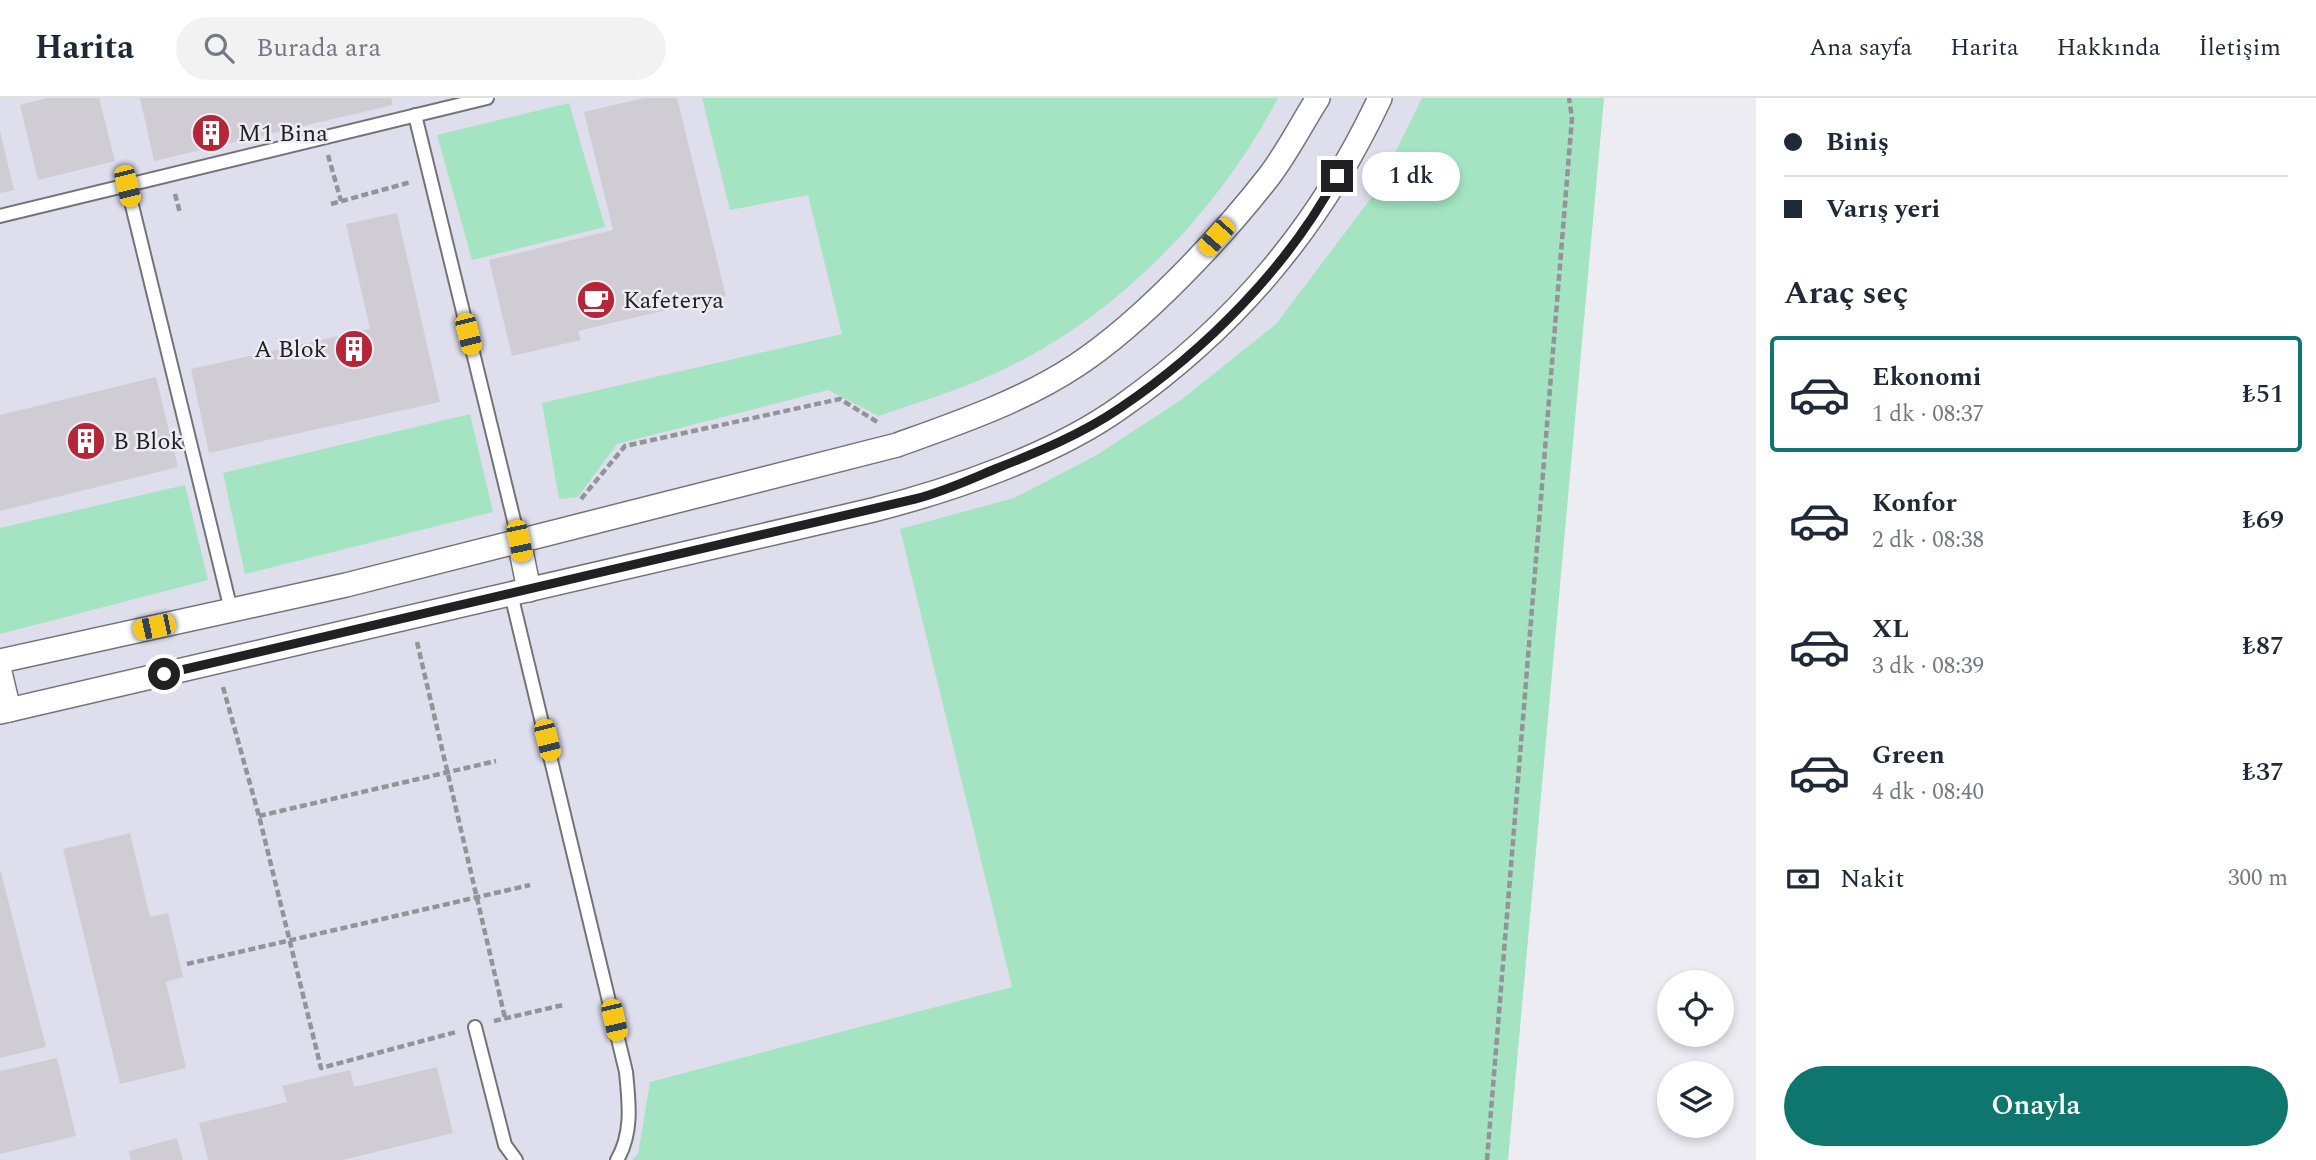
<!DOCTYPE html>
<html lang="tr">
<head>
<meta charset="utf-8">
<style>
	:root { --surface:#fff; --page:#f2f2f3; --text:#1f2937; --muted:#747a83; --line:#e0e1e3; --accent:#0f766e }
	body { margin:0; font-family:Spectral,serif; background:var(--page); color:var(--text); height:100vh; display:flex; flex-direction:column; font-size:26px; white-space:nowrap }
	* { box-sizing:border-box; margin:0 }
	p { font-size:23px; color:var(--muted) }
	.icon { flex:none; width:38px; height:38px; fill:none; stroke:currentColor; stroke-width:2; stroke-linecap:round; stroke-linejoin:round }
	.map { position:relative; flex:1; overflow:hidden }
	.panel { display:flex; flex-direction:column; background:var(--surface); width:560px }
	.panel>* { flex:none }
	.guide { display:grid; align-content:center; height:154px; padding:0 28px; background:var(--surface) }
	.fabs { position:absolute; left:1657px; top:872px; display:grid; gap:14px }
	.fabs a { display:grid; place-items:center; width:77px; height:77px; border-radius:50%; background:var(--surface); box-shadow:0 4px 10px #0003; font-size:35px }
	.end { position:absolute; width:32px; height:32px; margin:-16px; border:9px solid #212123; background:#fff; box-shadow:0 0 0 4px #fff }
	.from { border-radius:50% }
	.bubble { position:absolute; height:49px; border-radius:24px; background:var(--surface); box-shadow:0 4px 10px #0003; font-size:23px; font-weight:600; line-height:49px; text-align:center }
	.car { position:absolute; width:21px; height:42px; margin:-21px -10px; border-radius:9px; box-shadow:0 0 5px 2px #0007; background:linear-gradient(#f5c518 24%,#345 0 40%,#f5c518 0 76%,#345 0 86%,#f5c518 0) }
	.guide b { display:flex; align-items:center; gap:24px; height:66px; font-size:26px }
	.guide b+b { border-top:2px solid var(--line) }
	.guide i { width:18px; height:18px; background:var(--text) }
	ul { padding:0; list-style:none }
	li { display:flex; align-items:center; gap:21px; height:116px; margin:0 14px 10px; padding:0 14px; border:4px solid transparent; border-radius:7px }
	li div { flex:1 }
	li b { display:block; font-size:26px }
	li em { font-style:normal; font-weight:600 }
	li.selected { border-color:var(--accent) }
	li>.icon { width:63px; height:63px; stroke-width:1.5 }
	h2 { padding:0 28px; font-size:32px; line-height:84px }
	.pay { display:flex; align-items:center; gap:18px; height:77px; padding:0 28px; font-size:26px }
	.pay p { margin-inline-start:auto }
	.button { display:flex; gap:14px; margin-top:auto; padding:14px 28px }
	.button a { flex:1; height:80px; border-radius:42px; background:var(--accent); color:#fff; font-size:28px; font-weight:600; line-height:80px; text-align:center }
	header { display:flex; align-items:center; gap:42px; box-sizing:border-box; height:98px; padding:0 35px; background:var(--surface); border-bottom:2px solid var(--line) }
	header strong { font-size:33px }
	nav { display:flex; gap:38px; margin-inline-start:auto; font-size:24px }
	.search { width:490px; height:63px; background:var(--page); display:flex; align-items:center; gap:18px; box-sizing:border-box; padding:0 24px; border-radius:38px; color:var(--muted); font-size:26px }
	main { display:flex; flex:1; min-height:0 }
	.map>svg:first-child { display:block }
</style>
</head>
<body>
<header>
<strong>Harita</strong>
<div class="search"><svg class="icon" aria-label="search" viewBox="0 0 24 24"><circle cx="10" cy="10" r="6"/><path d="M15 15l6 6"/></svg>Burada ara</div>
<nav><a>Ana sayfa</a><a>Harita</a><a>Hakkında</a><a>İletişim</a></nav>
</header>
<main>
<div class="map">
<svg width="1756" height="1062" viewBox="0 0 1756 1062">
	<rect width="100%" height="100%" fill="#edecf3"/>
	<path fill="#dfdeed" d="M0,0H1604L1508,1062H0Z"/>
	<g fill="#a5e4c2">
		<path d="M702,0H1278C1217,117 1111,225 989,278C953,294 916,305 879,318L828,292L617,346L578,399L559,401L542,305L842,236L808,97L730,112Z"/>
		<path d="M1422,0H1604L1508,1062H632L638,1056L650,984L1012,889L900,431L1014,400L1095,358L1181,302L1276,226L1375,95Z"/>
		<path d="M569,5L605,129L472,162L437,37Z"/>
		<path d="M470,316L493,414L245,476L223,375Z"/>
		<path d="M185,387L208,482L0,536V430Z"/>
	</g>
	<g fill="#cfcdd3">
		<path d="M47,0H99L115,63L38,82L20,7Z"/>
		<path d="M140,0H391L393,7L154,63Z"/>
		<path d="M644,0H677L726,198L578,233L581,242L512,258L489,162L613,132L584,14Z"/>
		<path d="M0,33L14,92L0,95Z"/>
		<path d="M397,115L440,304L209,355L191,271L370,231L346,126Z"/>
		<path d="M156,279L178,369L0,413V317Z"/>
		<path d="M130,735L150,819L168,815L183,879L166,884L186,970L120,986L63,751Z"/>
		<path d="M0,771L46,949L0,960Z"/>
		<path d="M57,960L76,1038L0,1056V973Z"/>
		<path d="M437,969L453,1035L343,1062H208L199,1025L287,1004L282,988L350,972L354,989Z"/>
		<path d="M177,1040L183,1062H131L129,1053Z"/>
	</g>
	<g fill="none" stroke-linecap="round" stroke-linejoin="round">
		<g stroke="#747379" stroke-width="16">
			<g id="service">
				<path d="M415,17L519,443"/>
				<path d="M127,87L231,512"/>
				<path d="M0,118L487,0"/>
				<path d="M511,496L626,974C629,1005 633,1035 617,1062"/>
				<path d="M475,929L505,1047L516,1062"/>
			</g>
		</g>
		<g stroke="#747379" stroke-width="26">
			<g id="minor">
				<path d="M519,443L529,492"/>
				<path d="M0,563L346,487L897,347C958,325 1023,303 1077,267C1142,224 1222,139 1270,77C1288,53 1302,25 1318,0"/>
				<path d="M0,574L9,612"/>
				<path d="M0,614L873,412C952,392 1054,357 1121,309C1237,227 1320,128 1380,0"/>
			</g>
		</g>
		<g stroke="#949398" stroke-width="4.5" stroke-dasharray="7 3.5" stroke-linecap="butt">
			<path d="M328,57L341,103"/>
			<path d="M175,96L180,115"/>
			<path d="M331,106L411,84"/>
			<path d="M581,401L625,348L840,301L879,325"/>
			<path d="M417,544L505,920"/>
			<path d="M223,589L259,718L321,970L456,934"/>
			<path d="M259,718L496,663"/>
			<path d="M187,866L530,787"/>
			<path d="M494,923L563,907"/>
			<path d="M1487,1062L1572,20L1569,0"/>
		</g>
		<use href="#service" stroke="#fff" stroke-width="12"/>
		<use href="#minor" stroke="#fff" stroke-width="23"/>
	</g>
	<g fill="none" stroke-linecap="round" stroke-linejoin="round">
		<path stroke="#212123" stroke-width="9" d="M164,576L915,401C943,394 969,382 995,371C1038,354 1082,336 1120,310C1205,253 1289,168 1337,78"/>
	</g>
	<defs>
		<g id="building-disc" transform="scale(2.0125)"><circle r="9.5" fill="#b72539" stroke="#edecf3"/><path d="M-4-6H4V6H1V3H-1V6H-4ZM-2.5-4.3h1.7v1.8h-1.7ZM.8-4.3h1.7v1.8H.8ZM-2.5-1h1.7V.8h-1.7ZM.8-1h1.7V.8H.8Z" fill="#fff"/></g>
		<g id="cafe-disc" transform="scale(2.0125)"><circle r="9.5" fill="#b72539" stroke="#edecf3"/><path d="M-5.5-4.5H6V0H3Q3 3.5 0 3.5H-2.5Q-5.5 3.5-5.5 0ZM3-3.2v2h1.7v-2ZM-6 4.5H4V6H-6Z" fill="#fff"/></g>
	</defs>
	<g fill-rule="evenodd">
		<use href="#building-disc" x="211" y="35"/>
		<use href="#cafe-disc" x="596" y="202"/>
		<use href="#building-disc" x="354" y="251"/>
		<use href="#building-disc" x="86" y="343"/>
	</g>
	<g text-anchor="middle" stroke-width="5" stroke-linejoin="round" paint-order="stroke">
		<g font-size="24" fill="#212123" stroke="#edecf3" text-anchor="start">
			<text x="238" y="43">M1 Bina</text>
			<text x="623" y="210">Kafeterya</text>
			<text x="327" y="259" text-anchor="end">A Blok</text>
			<text x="113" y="351">B Blok</text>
		</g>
	</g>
</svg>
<div class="fabs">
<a><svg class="icon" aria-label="locate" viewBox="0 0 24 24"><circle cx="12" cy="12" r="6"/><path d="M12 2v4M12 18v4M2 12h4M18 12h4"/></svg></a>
<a><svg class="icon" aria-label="layers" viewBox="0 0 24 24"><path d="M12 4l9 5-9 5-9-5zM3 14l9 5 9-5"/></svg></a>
</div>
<i class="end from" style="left:164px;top:576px"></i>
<i class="end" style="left:1337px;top:78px"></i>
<div class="bubble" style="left:1362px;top:54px;width:98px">1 dk</div>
<i class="car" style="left:127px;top:88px;rotate:166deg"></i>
<i class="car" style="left:1216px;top:139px;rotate:221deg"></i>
<i class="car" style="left:468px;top:236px;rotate:166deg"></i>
<i class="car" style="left:519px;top:443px;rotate:168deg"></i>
<i class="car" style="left:154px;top:529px;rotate:258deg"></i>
<i class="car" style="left:547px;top:642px;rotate:166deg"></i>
<i class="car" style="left:614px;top:922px;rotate:167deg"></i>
</div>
<section class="panel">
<div class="guide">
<b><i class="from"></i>Biniş</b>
<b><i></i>Varış yeri</b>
</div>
<h2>Araç seç</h2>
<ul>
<li class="selected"><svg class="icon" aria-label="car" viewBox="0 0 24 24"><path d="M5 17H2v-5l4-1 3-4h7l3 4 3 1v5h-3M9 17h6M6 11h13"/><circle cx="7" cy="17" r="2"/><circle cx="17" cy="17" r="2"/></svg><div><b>Ekonomi</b><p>1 dk · 08:37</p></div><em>₺51</em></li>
<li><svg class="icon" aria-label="car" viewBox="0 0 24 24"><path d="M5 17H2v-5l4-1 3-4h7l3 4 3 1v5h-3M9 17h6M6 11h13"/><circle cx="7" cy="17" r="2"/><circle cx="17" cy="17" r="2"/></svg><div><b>Konfor</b><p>2 dk · 08:38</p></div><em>₺69</em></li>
<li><svg class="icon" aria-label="car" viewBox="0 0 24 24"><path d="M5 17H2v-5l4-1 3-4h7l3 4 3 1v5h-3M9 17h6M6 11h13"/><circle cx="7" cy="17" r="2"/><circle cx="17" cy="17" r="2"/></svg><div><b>XL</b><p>3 dk · 08:39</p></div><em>₺87</em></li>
<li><svg class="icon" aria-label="car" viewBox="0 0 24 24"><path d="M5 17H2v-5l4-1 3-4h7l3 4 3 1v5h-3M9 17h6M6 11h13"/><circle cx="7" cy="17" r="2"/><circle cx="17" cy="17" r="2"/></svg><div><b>Green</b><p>4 dk · 08:40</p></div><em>₺37</em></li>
</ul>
<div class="pay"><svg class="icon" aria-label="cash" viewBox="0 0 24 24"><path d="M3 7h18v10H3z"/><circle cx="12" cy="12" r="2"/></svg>Nakit<p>300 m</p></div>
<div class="button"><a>Onayla</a></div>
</section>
</main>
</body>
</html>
